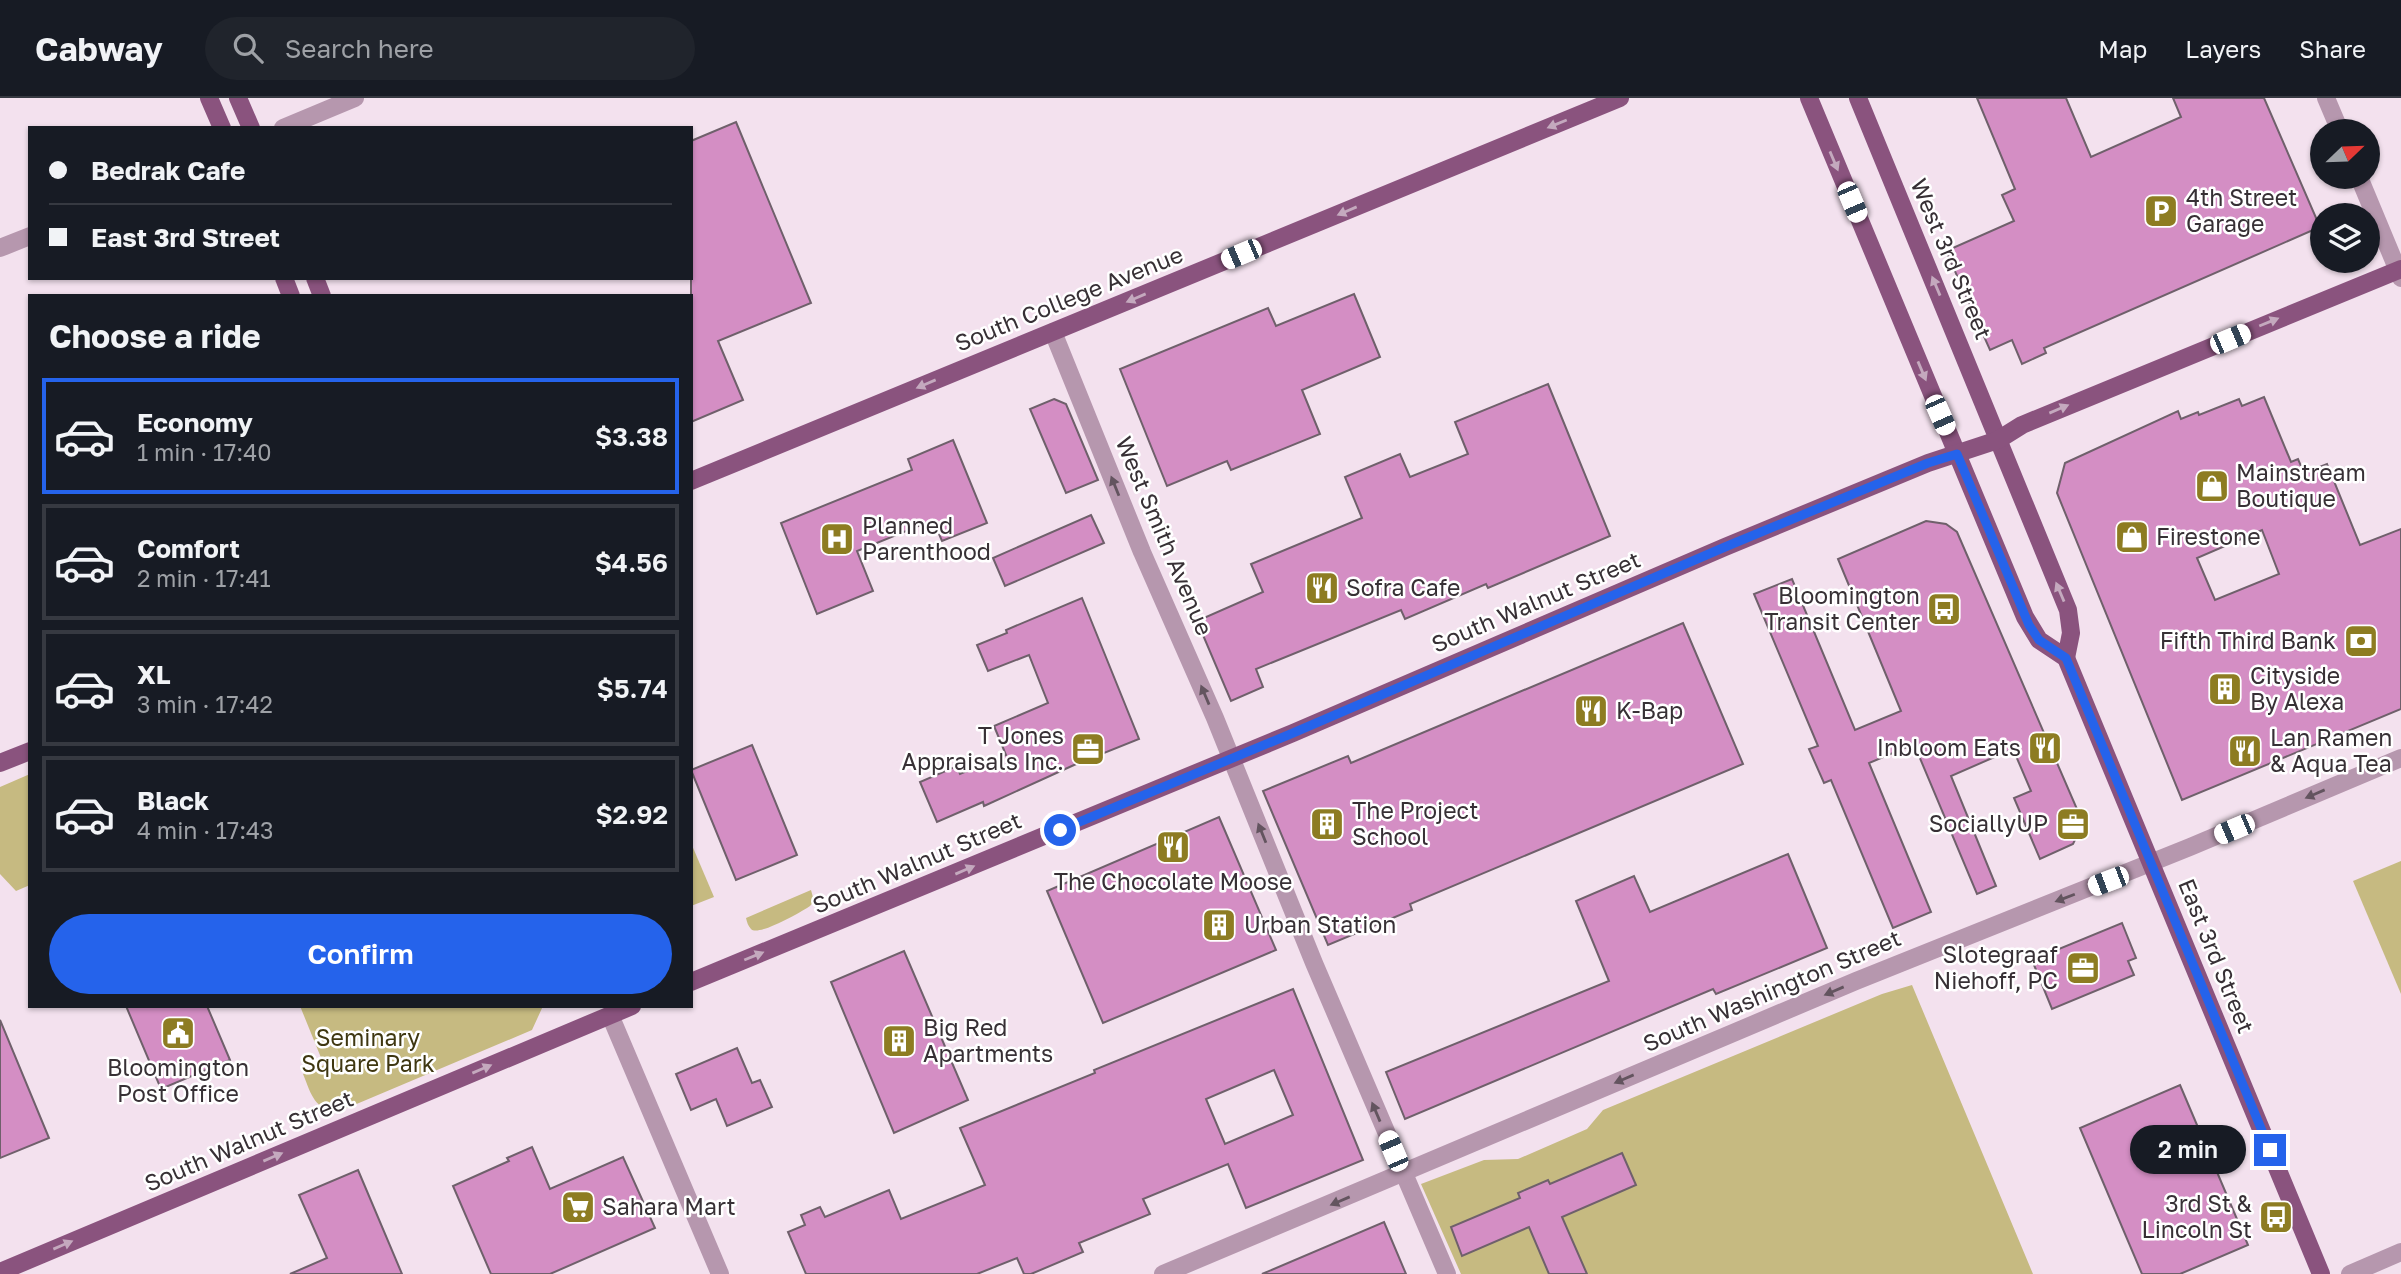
<!DOCTYPE html>
<html lang="en">
<head>
<meta charset="utf-8">
<style>
	:root { --surface:#171b24; --page:#20242c; --text:#f1f3f6; --muted:#9ea1a6; --line:#363941; --accent:#2563eb }
	body { margin:0; font-family:"Golos Text",sans-serif; background:var(--page); color:var(--text); height:100vh; display:flex; flex-direction:column; font-size:26px; white-space:nowrap }
	* { box-sizing:border-box; margin:0 }
	p { font-size:23px; color:var(--muted) }
	.icon { flex:none; width:38px; height:38px; fill:none; stroke:currentColor; stroke-width:2; stroke-linecap:round; stroke-linejoin:round }
	.map { position:relative; flex:1; overflow:hidden }
	.sheet { position:absolute; left:28px; top:196px; width:665px; height:714px; display:flex; flex-direction:column; background:var(--surface); border-radius:0px; box-shadow:0 2px 5px #0004 }
	.sheet>* { flex:none }
	.banner { position:absolute; left:28px; top:28px; width:665px; height:154px; border-radius:0px; box-shadow:0 2px 5px #0004; display:grid; align-content:center; height:154px; padding:0 21px; background:var(--surface) }
	.needle { width:46px; rotate:67deg }
	.fabs { position:absolute; left:2310px; top:21px; display:grid; gap:14px }
	.fabs a { display:grid; place-items:center; width:70px; height:70px; border-radius:50%; background:var(--surface); box-shadow:0 2px 5px #0004; font-size:35px }
	.end { position:absolute; width:32px; height:32px; margin:-16px; border:9px solid #2563eb; background:#fff; box-shadow:0 0 0 4px #fff }
	.from { border-radius:50% }
	.bubble { position:absolute; height:49px; border-radius:24px; background:var(--surface); box-shadow:0 2px 5px #0004; font-size:23px; font-weight:600; line-height:49px; text-align:center }
	.car { position:absolute; width:21px; height:42px; margin:-21px -10px; border-radius:9px; box-shadow:0 0 5px 2px #0007; background:linear-gradient(#fff 24%,#345 0 40%,#fff 0 76%,#345 0 86%,#fff 0) }
	.banner b { display:flex; align-items:center; gap:24px; height:66px; font-size:26px }
	.banner b+b { border-top:2px solid var(--line) }
	.banner i { width:18px; height:18px; background:var(--text) }
	ul { padding:0; list-style:none }
	li { display:flex; align-items:center; gap:21px; height:116px; margin:0 14px 10px; padding:0 7px; border:4px solid var(--line); border-radius:0px }
	li div { flex:1 }
	li b { display:block; font-size:26px }
	li em { font-style:normal; font-weight:600 }
	li.on { border-color:var(--accent) }
	li>.icon { width:63px; height:63px; stroke-width:1.5 }
	h2 { padding:0 21px; font-size:32px; line-height:84px }
	.primary-button { display:flex; gap:14px; margin-top:auto; padding:14px 21px }
	.primary-button a { flex:1; height:80px; border-radius:42px; background:var(--accent); color:#fff; font-size:28px; font-weight:600; line-height:80px; text-align:center }
	header { display:flex; align-items:center; gap:42px; box-sizing:border-box; height:98px; padding:0 35px; background:var(--surface); border-bottom:2px solid var(--line) }
	header strong { font-size:33px }
	nav { display:flex; gap:38px; margin-inline-start:auto; font-size:24px }
	.search { width:490px; height:63px; background:var(--page); display:flex; align-items:center; gap:18px; box-sizing:border-box; padding:0 24px; border-radius:38px; color:var(--muted); font-size:26px }
	.map>svg:first-child { display:block }
</style>
</head>
<body>
<header>
<strong>Cabway</strong>
<div class="search"><svg class="icon" aria-label="search" viewBox="0 0 24 24"><circle cx="10" cy="10" r="6"/><path d="M15 15l6 6"/></svg>Search here</div>
<nav><a>Map</a><a>Layers</a><a>Share</a></nav>
</header>
<div class="map">
<svg width="2401" height="1176" viewBox="0 0 2401 1176">
	<rect width="100%" height="100%" fill="#f3e1ee"/>
	<g fill="#c6ba81">
		<path d="M30,676V787L16,793L0,776V689Z"/>
		<path d="M691,745L714,799L691,808Z"/>
		<path d="M2401,763V896L2353,783Z"/>
		<path d="M811,792L814,803L810,808C801,814 758,839 751,831C748,828 747,824 746,820Z"/>
		<path d="M1912,887L2033,1176H1461L1421,1086L1484,1062L1518,1061L1587,1031L1603,1012L1882,896Z"/>
		<path d="M300,908H543L532,932L340,1013C314,1012 312,998 303,976L324,967Z"/>
	</g>
	<g fill="#d48ec4" stroke="#6f606b" stroke-width="2" fill-rule="evenodd">
		<path d="M1977,0H2066L2091,59L2181,19L2173,0H2264L2320,129L2044,250L2046,255L2022,266L2012,242L1990,252L1946,153L2014,123L2002,97L2015,91Z"/>
		<path d="M736,24L811,205L718,243L743,302L691,324V43Z"/>
		<path d="M1354,196L1380,259L1302,292L1320,336L1231,372L1227,363L1167,388L1120,271L1268,210L1276,228Z"/>
		<path d="M1548,286L1610,438L1488,490L1486,486L1405,521L1401,512L1256,571L1263,589L1231,603L1197,523L1263,494L1251,466L1362,420L1345,379L1400,356L1410,379L1468,356L1455,324Z"/>
		<path d="M2264,299L2291,364L2298,361L2304,375L2327,366L2360,447L2401,431V611L2182,702L2057,395L2065,365L2178,313L2181,321L2198,314L2199,317L2239,301L2242,308ZM2262,432L2279,476L2215,502L2197,460Z"/>
		<path d="M1054,301L1066,306L1098,382L1066,395L1030,311Z"/>
		<path d="M953,342L987,425L942,443L933,422L857,453L873,493L817,516L781,425L912,372L908,361Z"/>
		<path d="M1091,417L1104,445L1005,488L993,460Z"/>
		<path d="M1926,423L1946,426L1957,434L2083,725L2073,746L2040,761L2014,700L2031,693L2013,651L1951,678L1996,788L1977,796L1914,646L1869,665L1931,814L1893,830L1831,682L1824,685L1809,651L1818,648L1754,496L1792,481L1855,632L1901,613L1838,461Z"/>
		<path d="M1082,500L1139,641L1074,667L984,708L983,704L937,724L920,684L957,668L960,676L1006,657L994,628L1048,605L1029,557L988,573L977,547L1007,535L1006,532Z"/>
		<path d="M1683,525L1743,666L1410,806L1412,812L1328,847L1263,693L1348,658L1351,665Z"/>
		<path d="M752,647L797,757L736,782L691,672Z"/>
		<path d="M1219,719L1276,852L1103,925L1047,793Z"/>
		<path d="M1788,756L1827,850L1716,896L1713,891L1405,1021L1386,974L1609,883L1576,803L1634,778L1650,814Z"/>
		<path d="M2122,825L2136,860L2128,863L2134,877L2052,911L2032,862Z"/>
		<path d="M904,853L968,1002L894,1035L831,884Z"/>
		<path d="M1293,891L1363,1062L1246,1110L1228,1066L1143,1101L1150,1116L1079,1145L1083,1154L1031,1176H1024L1017,1160L977,1176H806L788,1134L805,1127L801,1117L820,1109L825,1119L889,1092L901,1121L985,1087L960,1030L1095,975L1094,972ZM1274,972L1293,1017L1225,1046L1206,1001Z"/>
		<path d="M126,908H207L230,962L161,991Z"/>
		<path d="M0,922L49,1040L0,1060Z"/>
		<path d="M737,950L752,985L760,982L772,1009L727,1028L716,1001L691,1012L676,976Z"/>
		<path d="M2180,987L2248,1147L2180,1176H2142L2080,1030Z"/>
		<path d="M532,1049L550,1091L623,1059L655,1130L550,1176H491L453,1088L509,1063L507,1060Z"/>
		<path d="M1622,1055L1636,1087L1562,1119L1587,1176H1549L1529,1129L1462,1158L1451,1129L1520,1100L1518,1095L1548,1082L1550,1086Z"/>
		<path d="M358,1072L402,1176H290L327,1160L299,1097Z"/>
		<path d="M1384,1124L1406,1176H1262Z"/>
	</g>
	<g fill="none" stroke-linecap="round" stroke-linejoin="round">
		<g stroke="#b697ae" stroke-width="18">
			<path d="M2326,0L2340,33"/>
			<path d="M283,30L355,0"/>
			<path d="M2359,79L2401,180"/>
			<path d="M0,150L30,138"/>
			<path d="M1053,234L1142,454L1215,620L1314,865L1447,1176"/>
			<path d="M610,917L720,1176"/>
			<path d="M1163,1176L1856,883L2190,749L2401,660"/>
			<path d="M2350,1176L2401,1154"/>
		</g>
		<g stroke="#8a537e" stroke-width="18">
			<path d="M209,0L222,30"/>
			<path d="M238,0L251,30"/>
			<path d="M1809,0L2025,519L2039,542L2066,560L2321,1176"/>
			<path d="M1858,0L2068,512L2071,535L2066,560"/>
			<path d="M284,180L291,198"/>
			<path d="M315,180L322,198"/>
			<path d="M691,383L1620,0"/>
			<path d="M0,665L30,653"/>
			<path d="M691,884L1293,635L1725,449L1928,365L1998,342L2022,327L2401,171"/>
			<path d="M0,1174L632,908"/>
		</g>
	</g>
	<defs><path id="oneway-solid" d="M-6-.8H1V-3.2L6.5 0L1 3.2V.8H-6Z" transform="scale(1.75)"/></defs>
	<g fill="#c4a9be">
		<use href="#oneway-solid" transform="translate(1557 26) rotate(158)"/>
		<use href="#oneway-solid" transform="translate(1834 63) rotate(67)"/>
		<use href="#oneway-solid" transform="translate(1347 113) rotate(157)"/>
		<use href="#oneway-solid" transform="translate(1936 188) rotate(-113)"/>
		<use href="#oneway-solid" transform="translate(1136 200) rotate(157)"/>
		<use href="#oneway-solid" transform="translate(2269 224) rotate(-22)"/>
		<use href="#oneway-solid" transform="translate(1922 273) rotate(67)"/>
		<use href="#oneway-solid" transform="translate(926 286) rotate(157)"/>
		<use href="#oneway-solid" transform="translate(2059 311) rotate(-23)"/>
		<use href="#oneway-solid" transform="translate(2060 494) rotate(-113)"/>
		<use href="#oneway-solid" transform="translate(965 772) rotate(-23)"/>
		<use href="#oneway-solid" transform="translate(754 858) rotate(-22)"/>
		<use href="#oneway-solid" transform="translate(482 971) rotate(-23)"/>
		<use href="#oneway-solid" transform="translate(273 1059) rotate(-23)"/>
		<use href="#oneway-solid" transform="translate(63 1147) rotate(-23)"/>
	</g>
	<g fill="#63545f">
		<use href="#oneway-solid" transform="translate(1115 388) rotate(-112)"/>
		<use href="#oneway-solid" transform="translate(1205 597) rotate(-113)"/>
		<use href="#oneway-solid" transform="translate(2315 696) rotate(157)"/>
		<use href="#oneway-solid" transform="translate(1262 735) rotate(-112)"/>
		<use href="#oneway-solid" transform="translate(2065 800) rotate(159)"/>
		<use href="#oneway-solid" transform="translate(1834 893) rotate(157)"/>
		<use href="#oneway-solid" transform="translate(1624 981) rotate(157)"/>
		<use href="#oneway-solid" transform="translate(1376 1014) rotate(-113)"/>
		<use href="#oneway-solid" transform="translate(1340 1103) rotate(157)"/>
	</g>
	<g fill="none" stroke-linecap="round" stroke-linejoin="round">
		<path stroke="#2563eb" stroke-width="9" d="M1060,732L1293,635L1725,449L1928,365L1957,356L2029,527L2039,542L2066,560L2270,1052"/>
	</g>
	<defs>
		<g id="parking-square" transform="scale(1.75)"><rect x="-9" y="-9" width="18" height="18" rx="4" fill="#8d7c22" stroke="#fff"/><path d="M-3.5-5.5H1a3.5 3.5 0 0 1 0 7H-1V5.5H-3.5ZM-1-3.4V-.6H.8a1.4 1.4 0 0 0 0-2.8Z" fill="#fff"/></g>
		<g id="shop-square" transform="scale(1.75)"><rect x="-9" y="-9" width="18" height="18" rx="4" fill="#8d7c22" stroke="#fff"/><path d="M-5-2.5h2.3a2.7 3.5 0 0 1 5.4 0H5L5.5 6h-11ZM-1.5-2.5h3a1.5 2.3 0 0 0-3 0Z" fill="#fff"/></g>
		<g id="hospital-square" transform="scale(1.75)"><rect x="-9" y="-9" width="18" height="18" rx="4" fill="#8d7c22" stroke="#fff"/><path d="M-5-5h3v3.5h4V-5h3V5h-3V1.5h-4V5h-3Z" fill="#fff"/></g>
		<g id="restaurant-square" transform="scale(1.75)"><rect x="-9" y="-9" width="18" height="18" rx="4" fill="#8d7c22" stroke="#fff"/><path d="M-5-6h1v4h1v-4h1v4h1v-4h1v5L-1.5 .5V6h-2V.5L-5-1ZM5-6V6H3V1.5H1.5Q1.5-4 5-6Z" fill="#fff"/></g>
		<g id="bus-square" transform="scale(1.75)"><rect x="-9" y="-9" width="18" height="18" rx="4" fill="#8d7c22" stroke="#fff"/><path d="M-5-6H5V4H4V6H2V4H-2V6H-4V4H-5ZM-3.5-4V0h7V-4ZM-3.5 1.2v1.5H-2V1.2ZM2 1.2v1.5H3.5V1.2Z" fill="#fff"/></g>
		<g id="bank-square" transform="scale(1.75)"><rect x="-9" y="-9" width="18" height="18" rx="4" fill="#8d7c22" stroke="#fff"/><path d="M-6-4H6V4H-6ZM0-2.3a2.3 2.3 0 1 0 0 4.6a2.3 2.3 0 1 0 0-4.6Z" fill="#fff"/></g>
		<g id="building-square" transform="scale(1.75)"><rect x="-9" y="-9" width="18" height="18" rx="4" fill="#8d7c22" stroke="#fff"/><path d="M-4-6H4V6H1V3H-1V6H-4ZM-2.5-4.3h1.7v1.8h-1.7ZM.8-4.3h1.7v1.8H.8ZM-2.5-1h1.7V.8h-1.7ZM.8-1h1.7V.8H.8Z" fill="#fff"/></g>
		<g id="office-square" transform="scale(1.75)"><rect x="-9" y="-9" width="18" height="18" rx="4" fill="#8d7c22" stroke="#fff"/><path d="M-6-3h4V-5.5h4V-3h4V5H-6ZM-1-4.5V-3h2v-1.5ZM-6 0V1H6V0Z" fill="#fff"/></g>
		<g id="civic-square" transform="scale(1.75)"><rect x="-9" y="-9" width="18" height="18" rx="4" fill="#8d7c22" stroke="#fff"/><path d="M-.6-6.5H3V-4.5H.6V-3L4-1V1h2V6H-6V1h2V-1L-.6-3ZM-1.2 2.5V6h2.4V2.5Z" fill="#fff"/></g>
		<g id="supermarket-square" transform="scale(1.75)"><rect x="-9" y="-9" width="18" height="18" rx="4" fill="#8d7c22" stroke="#fff"/><path d="M-6-5.5h2.5l.6 2H6L4.5 2H-2.5L-4.4-4H-6ZM-1.5 3.2a1.3 1.3 0 1 0 .1 0ZM3 3.2a1.3 1.3 0 1 0 .1 0Z" fill="#fff"/></g>
	</defs>
	<g fill-rule="evenodd">
		<use href="#parking-square" x="2161" y="113"/>
		<use href="#shop-square" x="2212" y="388"/>
		<use href="#shop-square" x="2132" y="439"/>
		<use href="#hospital-square" x="837" y="441"/>
		<use href="#restaurant-square" x="1322" y="490"/>
		<use href="#bus-square" x="1944" y="511"/>
		<use href="#bank-square" x="2361" y="543"/>
		<use href="#building-square" x="2225" y="591"/>
		<use href="#restaurant-square" x="1591" y="613"/>
		<use href="#restaurant-square" x="2045" y="650"/>
		<use href="#office-square" x="1088" y="651"/>
		<use href="#restaurant-square" x="2245" y="653"/>
		<use href="#building-square" x="1327" y="726"/>
		<use href="#office-square" x="2073" y="726"/>
		<use href="#restaurant-square" x="1173" y="749"/>
		<use href="#building-square" x="1219" y="827"/>
		<use href="#office-square" x="2083" y="870"/>
		<use href="#civic-square" x="178" y="935"/>
		<use href="#building-square" x="899" y="943"/>
		<use href="#supermarket-square" x="578" y="1109"/>
		<use href="#bus-square" x="2276" y="1119"/>
	</g>
	<g text-anchor="middle" stroke-width="5" stroke-linejoin="round" paint-order="stroke">
		<g font-size="23" fill="#373035" stroke="#fff" text-anchor="start">
			<text x="2186" y="108">4th Street<tspan x="2186" dy="26">Garage</tspan></text>
			<text x="2236" y="383">Mainstream<tspan x="2236" dy="26">Boutique</tspan></text>
			<text x="862" y="436">Planned<tspan x="862" dy="26">Parenthood</tspan></text>
			<text x="2156" y="447">Firestone</text>
			<text x="1346" y="498">Sofra Cafe</text>
			<text x="1920" y="506" text-anchor="end">Bloomington<tspan x="1920" dy="26">Transit Center</tspan></text>
			<text x="2336" y="551" text-anchor="end">Fifth Third Bank</text>
			<text x="2250" y="586">Cityside<tspan x="2250" dy="26">By Alexa</tspan></text>
			<text x="1616" y="621">K-Bap</text>
			<text x="1064" y="646" text-anchor="end">T Jones<tspan x="1064" dy="26">Appraisals Inc.</tspan></text>
			<text x="2270" y="648">Lan Ramen<tspan x="2270" dy="26">&amp; Aqua Tea</tspan></text>
			<text x="2021" y="658" text-anchor="end">Inbloom Eats</text>
			<text x="1352" y="721">The Project<tspan x="1352" dy="26">School</tspan></text>
			<text x="2048" y="734" text-anchor="end">SociallyUP</text>
			<text x="1173" y="792" text-anchor="middle">The Chocolate Moose</text>
			<text x="1244" y="835">Urban Station</text>
			<text x="2058" y="865" text-anchor="end">Slotegraaf<tspan x="2058" dy="26">Niehoff, PC</tspan></text>
			<text x="923" y="938">Big Red<tspan x="923" dy="26">Apartments</tspan></text>
			<text x="178" y="978" text-anchor="middle">Bloomington<tspan x="178" dy="26">Post Office</tspan></text>
			<text x="2252" y="1114" text-anchor="end">3rd St &amp;<tspan x="2252" dy="26">Lincoln St</tspan></text>
			<text x="602" y="1117">Sahara Mart</text>
		</g>
		<g font-size="23" fill="#373035" stroke="#fff">
			<text transform="translate(1951 161) rotate(67)" y="8">West 3rd Street</text>
			<text transform="translate(1069 201) rotate(-22)" y="8">South College Avenue</text>
			<text transform="translate(1164 438) rotate(67)" y="8">West Smith Avenue</text>
			<text transform="translate(1536 504) rotate(-23)" y="8">South Walnut Street</text>
			<text transform="translate(917 765) rotate(-23)" y="8">South Walnut Street</text>
			<text transform="translate(2216 858) rotate(68)" y="8">East 3rd Street</text>
			<text transform="translate(1772 893) rotate(-23)" y="8">South Washington Street</text>
			<text transform="translate(249 1043) rotate(-23)" y="8">South Walnut Street</text>
		</g>
		<g font-size="23" fill="#3f3711" stroke="#fff">
			<text x="368" y="948">Seminary<tspan x="368" dy="26">Square Park</tspan></text>
		</g>
	</g>
</svg>
<div class="fabs">
<a><svg class="needle" viewBox="-14 -14 28 28"><path d="M0-13l5 13h-10z" fill="#e53935"/><path d="M0 13l5-13h-10z" fill="#9ea1a6"/></svg></a>
<a><svg class="icon" aria-label="layers" viewBox="0 0 24 24"><path d="M12 4l9 5-9 5-9-5zM3 14l9 5 9-5"/></svg></a>
</div>
<i class="end from" style="left:1060px;top:732px"></i>
<i class="end" style="left:2270px;top:1052px"></i>
<div class="bubble" style="left:2130px;top:1027px;width:116px">2 min</div>
<i class="car" style="left:1852px;top:104px;rotate:157deg"></i>
<i class="car" style="left:1241px;top:156px;rotate:247deg"></i>
<i class="car" style="left:2230px;top:241px;rotate:67deg"></i>
<i class="car" style="left:1940px;top:317px;rotate:156deg"></i>
<i class="car" style="left:2234px;top:731px;rotate:247deg"></i>
<i class="car" style="left:2108px;top:783px;rotate:249deg"></i>
<i class="car" style="left:1393px;top:1053px;rotate:337deg"></i>
<div class="banner">
<b><i class="from"></i>Bedrak Cafe</b>
<b><i></i>East 3rd Street</b>
</div>
<section class="sheet">
<h2>Choose a ride</h2>
<ul>
<li class="on"><svg class="icon" aria-label="car" viewBox="0 0 24 24"><path d="M5 17H2v-5l4-1 3-4h7l3 4 3 1v5h-3M9 17h6M6 11h13"/><circle cx="7" cy="17" r="2"/><circle cx="17" cy="17" r="2"/></svg><div><b>Economy</b><p>1 min · 17:40</p></div><em>$3.38</em></li>
<li><svg class="icon" aria-label="car" viewBox="0 0 24 24"><path d="M5 17H2v-5l4-1 3-4h7l3 4 3 1v5h-3M9 17h6M6 11h13"/><circle cx="7" cy="17" r="2"/><circle cx="17" cy="17" r="2"/></svg><div><b>Comfort</b><p>2 min · 17:41</p></div><em>$4.56</em></li>
<li><svg class="icon" aria-label="car" viewBox="0 0 24 24"><path d="M5 17H2v-5l4-1 3-4h7l3 4 3 1v5h-3M9 17h6M6 11h13"/><circle cx="7" cy="17" r="2"/><circle cx="17" cy="17" r="2"/></svg><div><b>XL</b><p>3 min · 17:42</p></div><em>$5.74</em></li>
<li><svg class="icon" aria-label="car" viewBox="0 0 24 24"><path d="M5 17H2v-5l4-1 3-4h7l3 4 3 1v5h-3M9 17h6M6 11h13"/><circle cx="7" cy="17" r="2"/><circle cx="17" cy="17" r="2"/></svg><div><b>Black</b><p>4 min · 17:43</p></div><em>$2.92</em></li>
</ul>
<div class="primary-button"><a>Confirm</a></div>
</section>
</div>
</body>
</html>
